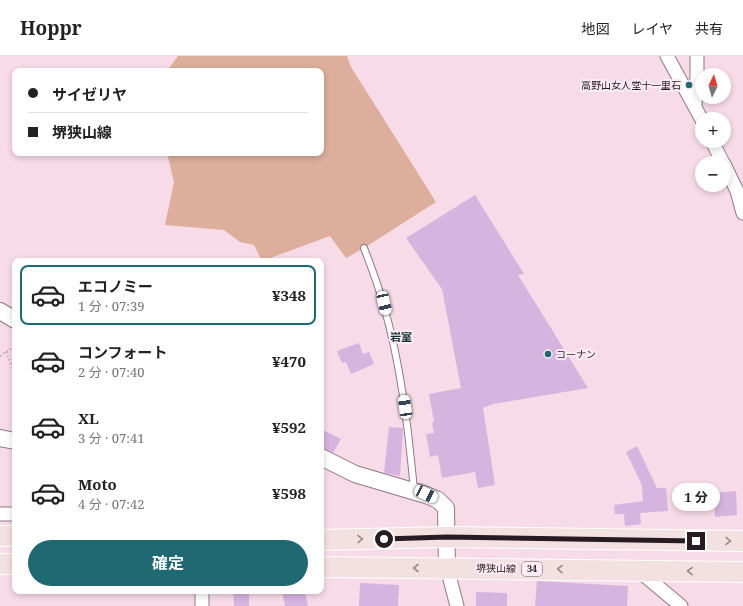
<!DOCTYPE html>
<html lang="ja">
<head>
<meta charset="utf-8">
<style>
	:root { --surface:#fff; --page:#f2f2f2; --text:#222; --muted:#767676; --line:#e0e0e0; --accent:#1f6973 }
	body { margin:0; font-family:"Noto Serif","Noto Sans JP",serif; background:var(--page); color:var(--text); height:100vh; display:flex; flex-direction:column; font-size:15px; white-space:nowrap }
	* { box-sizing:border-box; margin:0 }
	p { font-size:13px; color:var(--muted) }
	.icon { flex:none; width:22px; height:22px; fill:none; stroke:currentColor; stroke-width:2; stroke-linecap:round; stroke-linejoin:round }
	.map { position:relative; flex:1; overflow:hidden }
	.details { position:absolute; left:12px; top:202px; width:312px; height:336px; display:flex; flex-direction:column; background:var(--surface); border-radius:8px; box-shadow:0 2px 6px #0003 }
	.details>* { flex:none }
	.hud { position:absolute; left:12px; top:12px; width:312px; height:88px; border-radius:8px; box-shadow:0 2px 6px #0003; display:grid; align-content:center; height:88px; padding:0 16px; background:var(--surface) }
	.needle { width:26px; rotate:5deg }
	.controls { position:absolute; left:695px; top:12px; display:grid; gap:8px }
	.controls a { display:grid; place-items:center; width:36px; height:36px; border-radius:50%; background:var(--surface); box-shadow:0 2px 6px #0003; font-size:20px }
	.end { position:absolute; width:18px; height:18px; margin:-9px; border:5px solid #261c21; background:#fff; box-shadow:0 0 0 2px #fff }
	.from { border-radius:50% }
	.bubble { position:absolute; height:28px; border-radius:14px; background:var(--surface); box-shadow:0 2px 6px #0003; font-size:13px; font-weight:700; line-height:28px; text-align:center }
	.car { position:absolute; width:12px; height:24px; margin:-12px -6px; border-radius:5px; box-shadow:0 0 3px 1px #0007; background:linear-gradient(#fff 24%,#345 0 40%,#fff 0 76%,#345 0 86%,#fff 0) }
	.hud b { display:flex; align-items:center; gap:14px; height:38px; font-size:15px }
	.hud b+b { border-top:1px solid var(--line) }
	.hud i { width:10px; height:10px; background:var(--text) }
	ul { padding:7px 0 0; list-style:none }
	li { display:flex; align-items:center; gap:12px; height:60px; margin:0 8px 6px; padding:0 8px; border:2px solid transparent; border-radius:8px }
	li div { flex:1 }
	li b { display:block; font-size:15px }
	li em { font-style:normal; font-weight:700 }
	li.current { border-color:var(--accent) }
	li>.icon { width:36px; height:36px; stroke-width:1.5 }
	.cta { display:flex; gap:8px; margin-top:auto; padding:8px 16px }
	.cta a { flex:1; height:46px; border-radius:24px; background:var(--accent); color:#fff; font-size:16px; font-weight:700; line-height:46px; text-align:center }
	header { display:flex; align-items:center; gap:24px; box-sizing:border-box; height:56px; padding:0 20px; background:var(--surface); border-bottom:1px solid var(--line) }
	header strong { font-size:19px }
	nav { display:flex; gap:22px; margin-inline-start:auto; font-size:14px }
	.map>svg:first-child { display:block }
</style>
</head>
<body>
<header>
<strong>Hoppr</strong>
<nav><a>地図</a><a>レイヤ</a><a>共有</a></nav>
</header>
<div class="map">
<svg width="743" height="550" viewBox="0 0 743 550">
	<rect width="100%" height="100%" fill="#f7dbe8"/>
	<path fill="#ddae9b" d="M178,0H347L351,11L436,146L364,192L346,202L330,180L262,205L254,189L240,186L224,174L165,169L174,126L167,97H321V15H167Z"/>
	<g fill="#d7b3e0">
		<path d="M475,139L524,218L518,219L588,332L493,348L483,352L495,429L478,432L475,416L442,422L438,399L430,401L426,378L434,377L432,367L434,366L429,338L461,332L442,233L406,182Z"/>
		<path d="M359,287L363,298L369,296L374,308L351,318L346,306L342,307L337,295Z"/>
		<path d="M389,371L403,372L400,420L384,417Z"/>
		<path d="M321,373L341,383L333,397L321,391Z"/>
		<path d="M637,390L657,432H666L668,455L640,457L641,468L625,470L624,458H615L614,449L643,445L642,429L626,396Z"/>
		<path d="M736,435L737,459L715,461L714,437Z"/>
		<path d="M537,525L628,530L627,550H535Z"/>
		<path d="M360,527L399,529L398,550H359Z"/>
		<path d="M233,535H249V550H234Z"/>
		<path d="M282,535H305L308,550H285Z"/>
		<path d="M476,536L507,537V550H476Z"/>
	</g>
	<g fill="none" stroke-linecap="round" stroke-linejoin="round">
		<g stroke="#917884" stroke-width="8">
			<path id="service" d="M364,192C371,210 378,229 383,247C401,308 408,371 414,434"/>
		</g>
		<g stroke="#917884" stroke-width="15">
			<g id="minor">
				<path d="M667,0L702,64"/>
				<path d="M695,50L697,19V0"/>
				<path d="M712,85L723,107"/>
				<path d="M724,108L737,135L743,157"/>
				<path d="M0,458H15"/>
				<path d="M447,512L457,550"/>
				<path d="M638,514L681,550"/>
				<path d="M202,535V550"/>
			</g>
		</g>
		<g stroke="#917884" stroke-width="18">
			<g id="tertiary">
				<path d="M0,255L15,264"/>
				<path d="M0,382L15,385"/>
				<path d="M321,401L355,418L426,439L438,444L446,452L447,512"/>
			</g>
		</g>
		<g stroke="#fff" stroke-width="22">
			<g id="primary">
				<path d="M0,480H15"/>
				<path d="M321,484L447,481L743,485"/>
				<path d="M0,508H15"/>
				<path d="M321,511L743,516"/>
			</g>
		</g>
		<g stroke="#b7a1ab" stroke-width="2.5" stroke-dasharray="1 3" stroke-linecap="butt">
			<path d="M6,296L15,317"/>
			<path d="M0,300L15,290"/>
		</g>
		<use href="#service" stroke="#fff" stroke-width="6"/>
		<use href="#minor" stroke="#fff" stroke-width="13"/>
		<use href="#tertiary" stroke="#fff" stroke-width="16"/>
		<use href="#primary" stroke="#f3e0e0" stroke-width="20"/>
	</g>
	<defs><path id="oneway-chevron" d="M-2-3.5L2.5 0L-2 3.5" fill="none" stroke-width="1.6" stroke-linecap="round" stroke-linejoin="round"/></defs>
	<g stroke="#97888a">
		<use href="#oneway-chevron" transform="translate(360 483) rotate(-1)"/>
		<use href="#oneway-chevron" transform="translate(728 485) rotate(1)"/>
		<use href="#oneway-chevron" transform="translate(416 512) rotate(-180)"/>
		<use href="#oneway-chevron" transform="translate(560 513) rotate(-179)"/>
		<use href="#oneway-chevron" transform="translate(690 515) rotate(-179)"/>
	</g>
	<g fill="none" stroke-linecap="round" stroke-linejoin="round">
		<path stroke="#261c21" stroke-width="5" d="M384,483L447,481L696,485"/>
	</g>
	<g fill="#1f6973" stroke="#fdecf4" stroke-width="1.5">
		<circle cx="689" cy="29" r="4"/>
		<circle cx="548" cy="298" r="4"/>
	</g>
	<g text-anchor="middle" stroke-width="4" stroke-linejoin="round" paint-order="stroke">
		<rect fill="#fdecf4" stroke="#665a60" stroke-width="1" x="522" y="506" width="20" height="14" rx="3"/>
		<g font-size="9" font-weight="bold" fill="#261c21">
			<text x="532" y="516">34</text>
		</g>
		<g font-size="10" fill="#261c21" stroke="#fdecf4" text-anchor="end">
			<text x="681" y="33">高野山女人堂十一里石</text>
			<text x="556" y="302" text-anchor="start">コーナン</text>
		</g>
		<g font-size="10" fill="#261c21" stroke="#fdecf4">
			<text transform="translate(496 512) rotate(1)" y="4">堺狭山線</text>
		</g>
		<g font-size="11" font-weight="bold" fill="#103237" stroke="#fdecf4">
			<text x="401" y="285">岩室</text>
		</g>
	</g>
</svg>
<div class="controls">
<a><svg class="needle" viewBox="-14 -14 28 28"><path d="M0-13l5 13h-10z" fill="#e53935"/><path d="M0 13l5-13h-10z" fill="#767676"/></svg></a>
<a>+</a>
<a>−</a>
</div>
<i class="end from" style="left:384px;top:483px"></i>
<i class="end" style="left:696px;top:485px"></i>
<div class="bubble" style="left:672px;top:427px;width:48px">1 分</div>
<i class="car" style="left:384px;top:247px;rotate:167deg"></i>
<i class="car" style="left:405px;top:351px;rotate:352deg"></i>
<i class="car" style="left:426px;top:438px;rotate:116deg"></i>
<div class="hud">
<b><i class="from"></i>サイゼリヤ</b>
<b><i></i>堺狭山線</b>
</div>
<section class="details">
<ul>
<li class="current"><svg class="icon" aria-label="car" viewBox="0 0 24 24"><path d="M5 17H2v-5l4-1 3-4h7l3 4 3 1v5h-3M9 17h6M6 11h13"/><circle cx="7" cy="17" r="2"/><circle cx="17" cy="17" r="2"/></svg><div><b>エコノミー</b><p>1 分 · 07:39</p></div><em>¥348</em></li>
<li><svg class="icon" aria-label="car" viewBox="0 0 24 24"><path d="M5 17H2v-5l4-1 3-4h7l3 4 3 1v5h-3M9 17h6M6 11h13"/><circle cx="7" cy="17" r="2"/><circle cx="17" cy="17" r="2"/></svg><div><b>コンフォート</b><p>2 分 · 07:40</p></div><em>¥470</em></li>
<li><svg class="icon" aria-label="car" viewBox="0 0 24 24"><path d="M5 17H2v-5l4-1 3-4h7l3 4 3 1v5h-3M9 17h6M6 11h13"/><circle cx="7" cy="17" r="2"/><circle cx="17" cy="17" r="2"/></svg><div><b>XL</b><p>3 分 · 07:41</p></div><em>¥592</em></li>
<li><svg class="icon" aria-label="car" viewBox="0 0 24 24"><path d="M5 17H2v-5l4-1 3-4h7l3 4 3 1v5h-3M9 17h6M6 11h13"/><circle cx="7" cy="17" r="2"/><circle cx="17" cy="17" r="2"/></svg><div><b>Moto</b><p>4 分 · 07:42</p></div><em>¥598</em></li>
</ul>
<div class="cta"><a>確定</a></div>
</section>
</div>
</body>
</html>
